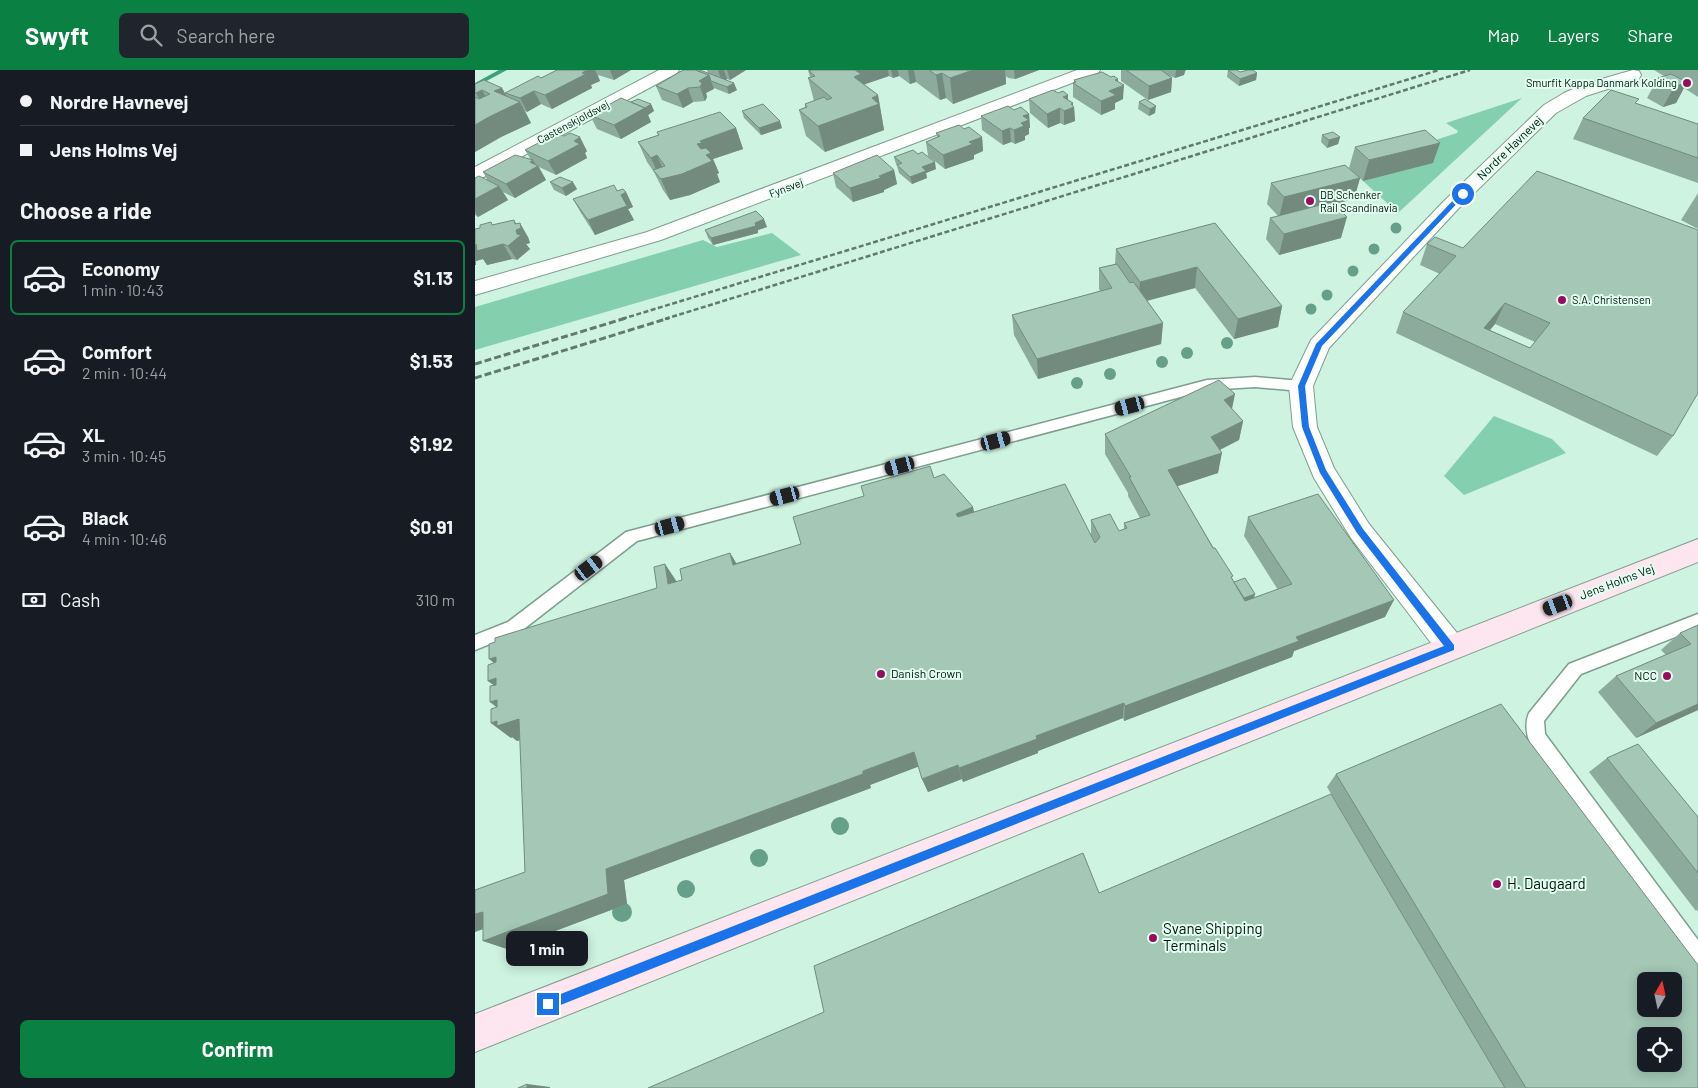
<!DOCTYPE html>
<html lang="en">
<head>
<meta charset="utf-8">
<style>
	:root { --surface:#171b24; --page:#20242c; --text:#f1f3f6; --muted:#9ea1a6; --line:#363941; --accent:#0b8043 }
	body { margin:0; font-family:Barlow,sans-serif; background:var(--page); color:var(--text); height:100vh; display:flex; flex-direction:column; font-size:19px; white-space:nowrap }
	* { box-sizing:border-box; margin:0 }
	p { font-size:16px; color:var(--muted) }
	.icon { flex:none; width:28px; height:28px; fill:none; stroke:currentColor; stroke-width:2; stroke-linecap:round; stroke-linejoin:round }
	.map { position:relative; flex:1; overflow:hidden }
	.details { display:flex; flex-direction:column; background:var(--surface); width:475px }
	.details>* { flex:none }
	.top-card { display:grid; align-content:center; height:110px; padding:0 20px; background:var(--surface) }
	.needle { width:32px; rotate:9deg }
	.fabs { position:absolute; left:1162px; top:902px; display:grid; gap:10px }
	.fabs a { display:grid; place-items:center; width:45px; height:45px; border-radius:8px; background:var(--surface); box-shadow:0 2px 12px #0003; font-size:25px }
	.end { position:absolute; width:22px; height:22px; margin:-11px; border:6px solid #1a73e8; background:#fff; box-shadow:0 0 0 2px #fff }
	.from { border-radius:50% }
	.bubble { position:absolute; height:35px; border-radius:8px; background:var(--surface); box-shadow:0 2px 12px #0003; font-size:16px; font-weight:700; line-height:35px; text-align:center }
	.car { position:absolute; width:15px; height:30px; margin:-15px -8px; border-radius:6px; box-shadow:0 0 4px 1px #0007; background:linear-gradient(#222 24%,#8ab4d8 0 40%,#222 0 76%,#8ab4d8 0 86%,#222 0) }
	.top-card b { display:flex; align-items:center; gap:18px; height:48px; font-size:19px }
	.top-card b+b { border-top:1px solid var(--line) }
	.top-card i { width:12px; height:12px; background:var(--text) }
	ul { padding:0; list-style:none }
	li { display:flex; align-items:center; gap:15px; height:75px; margin:0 10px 8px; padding:0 10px; border:2px solid transparent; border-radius:8px }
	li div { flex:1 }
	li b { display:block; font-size:19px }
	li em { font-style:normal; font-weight:700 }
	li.selected { border-color:var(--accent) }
	li>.icon { width:45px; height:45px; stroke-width:1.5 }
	h2 { padding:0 20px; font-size:22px; line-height:60px }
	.pay { display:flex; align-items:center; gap:12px; height:55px; padding:0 20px; font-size:19px }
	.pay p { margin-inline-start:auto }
	.button { display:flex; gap:10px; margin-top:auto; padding:10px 20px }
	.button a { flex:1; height:58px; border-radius:8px; background:var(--accent); color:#fff; font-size:20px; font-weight:700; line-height:58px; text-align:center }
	header { display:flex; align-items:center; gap:30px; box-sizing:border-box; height:70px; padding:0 25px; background:var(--accent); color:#fff }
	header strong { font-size:24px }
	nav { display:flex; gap:28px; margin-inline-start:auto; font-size:18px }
	.search { width:350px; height:45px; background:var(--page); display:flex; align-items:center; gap:12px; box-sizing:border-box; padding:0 18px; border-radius:8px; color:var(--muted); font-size:19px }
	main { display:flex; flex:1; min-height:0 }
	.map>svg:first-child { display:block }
</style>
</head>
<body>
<header>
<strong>Swyft</strong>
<div class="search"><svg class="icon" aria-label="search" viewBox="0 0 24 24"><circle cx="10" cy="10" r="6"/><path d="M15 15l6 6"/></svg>Search here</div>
<nav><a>Map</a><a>Layers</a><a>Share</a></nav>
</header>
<main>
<section class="details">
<div class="top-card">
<b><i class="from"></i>Nordre Havnevej</b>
<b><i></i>Jens Holms Vej</b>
</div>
<h2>Choose a ride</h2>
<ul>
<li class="selected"><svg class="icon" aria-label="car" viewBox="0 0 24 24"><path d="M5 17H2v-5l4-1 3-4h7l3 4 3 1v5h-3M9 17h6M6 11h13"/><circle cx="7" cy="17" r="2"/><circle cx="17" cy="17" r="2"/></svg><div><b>Economy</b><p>1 min · 10:43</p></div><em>$1.13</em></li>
<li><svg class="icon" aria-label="car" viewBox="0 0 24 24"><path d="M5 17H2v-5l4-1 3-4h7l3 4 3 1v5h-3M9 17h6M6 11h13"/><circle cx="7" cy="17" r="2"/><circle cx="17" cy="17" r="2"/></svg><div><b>Comfort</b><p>2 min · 10:44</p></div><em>$1.53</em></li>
<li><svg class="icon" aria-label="car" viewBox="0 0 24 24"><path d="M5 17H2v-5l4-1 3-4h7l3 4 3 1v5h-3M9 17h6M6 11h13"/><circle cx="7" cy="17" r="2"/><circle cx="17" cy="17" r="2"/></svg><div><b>XL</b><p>3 min · 10:45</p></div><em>$1.92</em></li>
<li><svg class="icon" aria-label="car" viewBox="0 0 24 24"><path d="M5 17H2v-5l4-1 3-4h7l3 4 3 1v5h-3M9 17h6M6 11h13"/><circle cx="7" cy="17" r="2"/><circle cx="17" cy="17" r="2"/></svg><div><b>Black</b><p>4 min · 10:46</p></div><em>$0.91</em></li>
</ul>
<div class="pay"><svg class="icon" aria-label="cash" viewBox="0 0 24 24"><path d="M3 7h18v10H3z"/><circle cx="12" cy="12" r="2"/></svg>Cash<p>310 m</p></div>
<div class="button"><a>Confirm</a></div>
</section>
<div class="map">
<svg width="1223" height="1018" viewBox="0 0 1223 1018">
	<rect width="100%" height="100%" fill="#cff3e1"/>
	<g fill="#84d0ae">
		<path d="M1047,28L923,143L888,111L957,93L939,77L982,63L983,61L971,53Z"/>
		<path d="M297,163L326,185L0,280V237L228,170L242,177Z"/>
		<path d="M1019,346L1077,369L1091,383L989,425L969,406Z"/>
	</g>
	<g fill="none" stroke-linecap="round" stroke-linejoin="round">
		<path fill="#3da07a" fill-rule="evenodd" d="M24,0H32L4,15H0V13Z"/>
		<g stroke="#7d9e8e" stroke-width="3">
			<g id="lane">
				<path d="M780,307L826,311L831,313L833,316L831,319L826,321L780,317L732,320L162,471L45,562L0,580V565L33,552L151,462L732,310Z"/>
				<path d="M1223,544V558L1106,604L1069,651L1070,664L1223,870V899L1216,895L1055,673C1051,664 1050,652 1054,643L1094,594Z"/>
			</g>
		</g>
		<g stroke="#7d9e8e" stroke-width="2">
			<g id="street">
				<path d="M184,0H204L202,3L7,108L0,110V97Z"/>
				<path d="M602,0H625L623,3L186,170L0,225V211L172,162Z"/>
				<path d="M1158,0L1164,1L1166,5L1164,9L1111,26L1081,43L983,139L854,278L838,316L842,357L859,398L894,454L986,568L990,577L986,586L976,590L966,586L876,468L839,408L818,357L814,316L836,270L969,131L1069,35L1089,23L1109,14Z"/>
			</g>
		</g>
		<g stroke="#7d9e8e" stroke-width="2">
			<path id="secondary" d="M1223,469V492L0,982V944Z"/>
		</g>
		<use href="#lane" fill="#fff" fill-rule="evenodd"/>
		<use href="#street" fill="#fff" fill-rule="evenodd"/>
		<use href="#secondary" fill="#fde6ef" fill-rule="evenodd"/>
		<g stroke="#62796e" stroke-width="2.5" stroke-dasharray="5 2.5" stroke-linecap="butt">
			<path d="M147,249L964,0"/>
			<path d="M190,249L995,0"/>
		</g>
		<g stroke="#62796e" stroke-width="3" stroke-dasharray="7 3" stroke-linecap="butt">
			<path d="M0,294L151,248"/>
			<path d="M0,308L194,248"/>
		</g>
	</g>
	<g fill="#66a08a">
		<circle cx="921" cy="158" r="5.5"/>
		<circle cx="899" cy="179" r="5.5"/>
		<circle cx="878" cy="201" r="5.5"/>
		<circle cx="852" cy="225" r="5.5"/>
		<circle cx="836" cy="239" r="5.5"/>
		<circle cx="752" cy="273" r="6"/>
		<circle cx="712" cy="283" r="6"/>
		<circle cx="687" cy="292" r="6"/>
		<circle cx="635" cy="304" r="6"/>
		<circle cx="602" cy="313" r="6"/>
		<circle cx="365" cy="756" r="9"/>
		<circle cx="284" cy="788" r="9"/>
		<circle cx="211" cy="819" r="9"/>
		<circle cx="147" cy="842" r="10"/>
		<circle cx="73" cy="871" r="10"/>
	</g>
	<g fill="#8dab9d" fill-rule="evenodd">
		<path d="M80,0H156L139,10L123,5L125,11L116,15L117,18L77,39L66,34L52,42L50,41L56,53L26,67L0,82V14L27,18L32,27L30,23L66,8L81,1Z"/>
		<path d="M232,0H271L255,10L252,9L251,10L262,20L254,24L239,18L231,23L232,27L230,31L218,32L208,38L187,30L181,16L233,3Z"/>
		<path d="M333,0H564L540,9L533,8L531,6V14L478,34L471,28L465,30L441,12L435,14L424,6L418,8L414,6L389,14L403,25L409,60L350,82L331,66L324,40L330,37V34L339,31L333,8L335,7Z"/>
		<path d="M646,0H711L710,1L709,5L700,8L693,5L697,8L696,22L673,30L646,11Z"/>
		<path d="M753,0L765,2L782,3L781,10L764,16L752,7Z"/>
		<path d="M1179,0H1223V27L1209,18L1201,33L1188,37L1172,28L1183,8L1189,6Z"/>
		<path d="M636,7L643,9V12L648,29L640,33V39L626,45L598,27V13H599V10Z"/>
		<path d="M583,23L598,33V36L599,37L600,51L589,55L585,53L573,58L555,43L554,29Z"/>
		<path d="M670,29L680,43L674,46L663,39L664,32Z"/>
		<path d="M156,32L176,34L179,41L173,45L176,52L146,69L122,59L115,45Z"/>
		<path d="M1162,34L1223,54V113L1098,69L1108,48Z"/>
		<path d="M539,40L554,44L555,58H554V64L550,66V70L540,74L536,72L528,75L507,60L506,46Z"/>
		<path d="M267,41L307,58L286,65L269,48Z"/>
		<path d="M261,58L268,79L238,89L244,103L242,104L245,112L215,125L195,130L188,120L179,102L172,92L163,72L183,65L182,62Z"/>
		<path d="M489,59L507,67L508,81L499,85V89L470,99L453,86L451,72L462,67L461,63Z"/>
		<path d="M847,65L865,67L863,74L852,78L846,72Z"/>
		<path d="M880,77L958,93L888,111L874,98Z"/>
		<path d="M50,80L112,81L110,83L112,88L81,105L64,97L71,110L40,128L28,122L33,130L3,147L0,145V108L13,111L8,102L56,90Z"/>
		<path d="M419,87L461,99L451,103L452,108L437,114L424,103L422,96L421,94Z"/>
		<path d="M419,100L422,114L409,120V122L378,132L361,117L358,103Z"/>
		<path d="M885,108L879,129L859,134L866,168L804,185L791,169L795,148L803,146L792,134L796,113Z"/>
		<path d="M75,112L102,119L91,126L79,120Z"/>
		<path d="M142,121L151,122L158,137L153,139L159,150L120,165L106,143L98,129Z"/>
		<path d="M1223,123V159L1206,150Z"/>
		<path d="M39,150L41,154L53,167L55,173L51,174L55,179L42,190L37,189L12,195L8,189L1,191V195H0V159Z"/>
		<path d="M740,153L807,236L803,257L759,269L720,218L672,231L688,253L686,274L563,309L539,265L537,245L625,221L624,219V198L640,194L641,179Z"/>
		<path d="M292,157L283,160V163L238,175L233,168L230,160Z"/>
		<path d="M1223,160L1198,366L1182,386L921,263L928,242L965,204L945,195L952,174L988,178ZM1020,254L1060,272L1055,278L1015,260Z"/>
		<path d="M757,339L768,351L764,370L745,380L743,403L702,416L759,512L780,524L779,528L803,520L769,466L773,447L910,547L819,581L817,587L649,651L648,648L563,681V683L488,712L487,709L453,722L447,709L444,696L395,715L396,718L149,810L152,834L32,879L8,871V859L50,802L45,670L42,671L37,667L36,668L16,653L22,637L19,615L13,611L19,593L207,510L255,483L261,493L326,474L459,408L498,437L499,442L616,466V450L644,461L649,459V453L665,448L653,426V423L630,384V364Z"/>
		<path d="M1223,555V640L1161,668L1123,622L1141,606L1191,585L1186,580L1205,563Z"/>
		<path d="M1132,688L1223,747V840L1221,841L1114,702Z"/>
		<path d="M861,704L1223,1018H1030L852,717Z"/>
	</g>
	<g fill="#738b7f">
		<path d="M112,0H120L125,11L116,15L117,18L77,39L70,25Z"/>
		<path d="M135,0H156L139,10Z"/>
		<path d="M243,0H249L252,9L247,12Z"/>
		<path d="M252,0H271L255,10Z"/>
		<path d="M376,0H413L414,6L388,15L391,30Z"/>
		<path d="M416,0H423L424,6L418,8Z"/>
		<path d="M433,0H439L441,12L435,14Z"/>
		<path d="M498,0H530L531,14L478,34L475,8Z"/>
		<path d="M539,0H564L540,9Z"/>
		<path d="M701,0H711L710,1L709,5L700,8Z"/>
		<path d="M467,3L471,28L465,30L461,5Z"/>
		<path d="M782,3L781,10L764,16L765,9Z"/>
		<path d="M234,5L239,19L231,23L232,27L230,31L225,17L224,11Z"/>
		<path d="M697,8L696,22L673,30L674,16Z"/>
		<path d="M643,9V18L649,15L648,29L640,33V39L626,45V31L634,21L640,10Z"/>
		<path d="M1212,12L1201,33L1188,37L1199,17Z"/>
		<path d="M259,13L262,20L254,24L252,17Z"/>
		<path d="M27,18L37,36L45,32L56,53L26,67L0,82V55L19,21Z"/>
		<path d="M213,18L218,32L208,38L202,24Z"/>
		<path d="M7,20L18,40L13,43L1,23Z"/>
		<path d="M59,21L66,34L52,42L45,28Z"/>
		<path d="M403,25L409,60L350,82L343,56L397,28Z"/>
		<path d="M593,25V39L588,27Z"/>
		<path d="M598,33V37H599L600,51L589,55V41L596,34Z"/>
		<path d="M176,34L179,41L173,45L176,52L146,69L139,55Z"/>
		<path d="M681,36L680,43L674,46L675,39Z"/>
		<path d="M585,38V53L573,58L572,44Z"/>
		<path d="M554,44L555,58H554V64L550,66V70L540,74L539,60L546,53L548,46Z"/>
		<path d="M305,51L307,58L286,65L284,58Z"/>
		<path d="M261,58L268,79L238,89L244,103L242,104L245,112L215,125L195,130L186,109L225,71Z"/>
		<path d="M535,58L536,72L528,75L527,61Z"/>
		<path d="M105,67L112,81L110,83L112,88L81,105L73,91L99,71Z"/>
		<path d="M507,67L508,81L499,85V89L470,99L468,85L494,72Z"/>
		<path d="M865,67L863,74L852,78L854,70Z"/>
		<path d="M965,73L958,93L888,111L894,90Z"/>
		<path d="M182,85L191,106H184L176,88Z"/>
		<path d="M58,90L62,97L63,96L71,110L40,128L31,114L55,92Z"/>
		<path d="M460,92L461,99L451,103L452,108L437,114L435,107L447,97Z"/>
		<path d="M419,100L422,114L409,120V122L378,132L375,118Z"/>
		<path d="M885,108L879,129L804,148L809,127Z"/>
		<path d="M98,112L102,119L91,126L87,118Z"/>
		<path d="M24,116L33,130L3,147L0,142V129Z"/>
		<path d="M151,122L158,137L153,139L159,150L120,165L113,150L146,125Z"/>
		<path d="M872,147L866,168L804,185L809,164Z"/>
		<path d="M289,149L292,157L283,160V163L238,175L236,168Z"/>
		<path d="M39,150L44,159L45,153L53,167L55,173L51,174L55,179L42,190L33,176L40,154Z"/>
		<path d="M28,174L37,189L12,195L8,189L1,191V195H0V175Z"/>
		<path d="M722,197L720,218L663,233L665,212Z"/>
		<path d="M1030,233L1020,254L1001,276L1009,258Z"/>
		<path d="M807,236L803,257L759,269L763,249Z"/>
		<path d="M688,253L686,274L563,309L562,289Z"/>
		<path d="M760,324L756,344L749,330Z"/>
		<path d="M768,351L764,370L732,386L736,367Z"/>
		<path d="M747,383L743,403L691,420L693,400Z"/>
		<path d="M498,437L501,456L485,463L481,444Z"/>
		<path d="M255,483L266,501L258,495Z"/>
		<path d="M190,494L202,512L193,514Z"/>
		<path d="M780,524L778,530L762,536L764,530Z"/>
		<path d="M919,530L910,547L819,581L817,587L649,651L650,636L821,567Z"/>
		<path d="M21,587L34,605L14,589Z"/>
		<path d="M21,608L33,626L13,611Z"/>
		<path d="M22,630L35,648L15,632Z"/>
		<path d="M649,633L648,648L563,681V683L488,712L484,698L561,666Z"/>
		<path d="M1223,634V640L1161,668L1181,653Z"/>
		<path d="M44,649L64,664L42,671L37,667L36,668L16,653L22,651Z"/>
		<path d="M439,682L445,696L395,715L396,718L149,810L152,834L32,879L8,871L131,799Z"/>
		<path d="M483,695L487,709L453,722L447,709Z"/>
		<path d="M8,842L31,851L0,862V844Z"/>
		<path d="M52,1014L75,1017V1018H52Z"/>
	</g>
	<g fill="#a4c7b6" stroke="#738b7f" fill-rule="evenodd">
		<path d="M82,0H112L107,3L111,4L70,25L59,21L45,28L30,23L63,6L66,8Z"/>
		<path d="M208,0H220L234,5L224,11L227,13L225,17L213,18L202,24L181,16Z"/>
		<path d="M225,0L259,13L252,17L236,11L234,5L223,1Z"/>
		<path d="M337,0H380L386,4L379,7L403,25L397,28L404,34L343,56L324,40L332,37L330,34L349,27L352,30L357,28L333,8L340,6L334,1Z"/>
		<path d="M454,0H498L475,8L467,3L461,5Z"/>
		<path d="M651,0H686L697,8L674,16Z"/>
		<path d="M753,0H762L765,2L773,0H778L782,3L765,9Z"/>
		<path d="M627,2L636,7L639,6L643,9L640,10L649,15L634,21L641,25L626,31L598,13L601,12L599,10Z"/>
		<path d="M1196,4L1212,12L1199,17L1183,8Z"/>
		<path d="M9,10L27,18L19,21L45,32L14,47L0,55V27L4,29L15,24L7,20L1,23H0V14Z"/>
		<path d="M578,20L583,23L588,21L593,25L588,27L598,33L596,34L599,37L589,41L585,38L572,44L554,29Z"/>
		<path d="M1136,20L1164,29L1160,33L1223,54V88L1108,48Z"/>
		<path d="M146,28L170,38L139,55L115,45Z"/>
		<path d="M163,29L176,34L170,38L156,32Z"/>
		<path d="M670,29L681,36L675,39L664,32Z"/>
		<path d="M288,34L305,51L284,58L267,41Z"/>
		<path d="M533,36L539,40L546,37L554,44L548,46L554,50L546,53L549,56L539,60L535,58L527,61L506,46Z"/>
		<path d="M245,42L261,58L225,71L227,73L222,74L226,79L231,78L236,83L231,85L237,91L207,104L186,109L178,100L190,96L182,85L176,88L163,72L184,65L182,62Z"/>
		<path d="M484,55L489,59L494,57L507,67L494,72L498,74L468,85L451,72L465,66L461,63Z"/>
		<path d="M950,60L965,73L894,90L880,77Z"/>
		<path d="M858,62L865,67L854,70L847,65Z"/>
		<path d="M82,63L89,66L95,63L105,67L99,71L105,74L73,91L50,80Z"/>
		<path d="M438,80L443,84L447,82L460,92L447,97L451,101L435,107L422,95L427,93L419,87Z"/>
		<path d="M40,85L58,90L55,92L63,96L31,114L8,102Z"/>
		<path d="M402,85L419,100L404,106L406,108L375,118L358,103Z"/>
		<path d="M870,95L885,108L809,127L796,113Z"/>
		<path d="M1062,101L1223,160V323L1198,366L928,242L981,186L952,174L960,167L988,178ZM1030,233L1075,253L1055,278L1009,258Z"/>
		<path d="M4,106L24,116L0,129V108Z"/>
		<path d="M85,107L98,112L87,118L75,112Z"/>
		<path d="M139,115L142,121L148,119L151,122L146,125L152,136L113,150L98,129Z"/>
		<path d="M857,132L872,147L809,164L795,148Z"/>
		<path d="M281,141L289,149L280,153L281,156L236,168L230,160Z"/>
		<path d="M39,150L40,154L45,153L46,158L41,160L42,164L46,165L33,176L28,174L2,181L1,174L0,175V159L5,158V155L16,152L17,155Z"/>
		<path d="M740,153L807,236L763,249L722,197L665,212L641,179Z"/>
		<path d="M642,194L655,213L658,212L660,214L688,253L562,289L537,245L637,218L624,198Z"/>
		<path d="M744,310L760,324L749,330L768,351L736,367L747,383L693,400L738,478H740L758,506L756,507L770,531L817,514L773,447L843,424L919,530L821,567L824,571L650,636L649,633L561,666L562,669L484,698L483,695L447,709L439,682L388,701V704L131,799L133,824L8,871V842L0,844V820L50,802L44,649L22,656V651L16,653V639L22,637V630L15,632V616L21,615V608L13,611V595L21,592V587L14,589V574L20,572V568L182,518L179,497L190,494L193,514L207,510L205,499L255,483L258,495L326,474L318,447L389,426L386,416L455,396L459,408L469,404L498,437L481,444L483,447L590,414L620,473L625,467L616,450L635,444L644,461L652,458L649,453L675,445L654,407H656L630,364Z"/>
		<path d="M770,508L780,524L769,528L759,512Z"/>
		<path d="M1223,555V634L1181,653L1141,606L1216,574L1205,563Z"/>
		<path d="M1026,634L1223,895V1018H1051L861,704ZM1171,911H1199V939H1171ZM1171,966H1199V994H1171Z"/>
		<path d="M1163,674L1223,747V803L1132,688Z"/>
		<path d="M856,724L1030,1018H173L349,942L339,896L608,783L624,823Z"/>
		<path d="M52,1014V1018H43Z"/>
	</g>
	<path fill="#1a73e8" d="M986,122L991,124L847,276L830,316L834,357L851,400L888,459L979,575V580L73,940L69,938L68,934L69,930L73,929L969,576L882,463L845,403L827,357L823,316L841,274Z"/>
	<g fill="#980c60" stroke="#e1fef0" stroke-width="2">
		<circle cx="1212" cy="13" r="5"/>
		<circle cx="835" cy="131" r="5"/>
		<circle cx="1087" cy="230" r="5"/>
		<circle cx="406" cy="604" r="5"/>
		<circle cx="1192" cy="606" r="5"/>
		<circle cx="1022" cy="814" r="5"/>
		<circle cx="678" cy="868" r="5"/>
	</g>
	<g text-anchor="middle" stroke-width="4" stroke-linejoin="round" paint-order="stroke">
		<g font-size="11" fill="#06120d" stroke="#e1fef0" text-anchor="start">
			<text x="1202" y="17" text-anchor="end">Smurfit Kappa Danmark Kolding</text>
			<text x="845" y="129">DB Schenker<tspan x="845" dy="13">Rail Scandinavia</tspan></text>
			<text x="1097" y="234">S.A. Christensen</text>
		</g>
		<g font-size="11" fill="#06120d" stroke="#e1fef0">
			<text transform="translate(98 52) rotate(-28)" y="4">Castenskjoldsvej</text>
			<text transform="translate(311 118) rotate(-21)" y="4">Fynsvej</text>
		</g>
		<g font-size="12" fill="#06120d" stroke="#e1fef0">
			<text transform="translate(1035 78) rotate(-44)" y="4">Nordre Havnevej</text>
			<text transform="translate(1142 512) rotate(-21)" y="4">Jens Holms Vej</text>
		</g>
		<g font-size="12" fill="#06120d" stroke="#e1fef0" text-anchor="start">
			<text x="416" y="608">Danish Crown</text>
			<text x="1182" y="610" text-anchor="end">NCC</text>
		</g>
		<g font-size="15" fill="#06120d" stroke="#e1fef0" text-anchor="start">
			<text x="1032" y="819">H. Daugaard</text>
			<text x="688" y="864">Svane Shipping<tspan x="688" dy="17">Terminals</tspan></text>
		</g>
	</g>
</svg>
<div class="fabs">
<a><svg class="needle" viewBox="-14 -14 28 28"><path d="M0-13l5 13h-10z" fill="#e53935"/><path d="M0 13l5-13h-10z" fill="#9ea1a6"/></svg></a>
<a><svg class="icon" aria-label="locate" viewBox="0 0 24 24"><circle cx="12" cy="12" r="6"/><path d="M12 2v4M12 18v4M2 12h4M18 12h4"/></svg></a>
</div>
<i class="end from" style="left:988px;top:124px"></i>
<i class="end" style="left:73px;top:934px"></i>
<div class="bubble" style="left:31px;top:861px;width:82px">1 min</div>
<i class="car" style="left:655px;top:336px;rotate:255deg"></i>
<i class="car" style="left:521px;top:371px;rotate:75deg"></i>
<i class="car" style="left:425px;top:396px;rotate:255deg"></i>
<i class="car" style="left:310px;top:426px;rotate:255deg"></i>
<i class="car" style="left:195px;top:456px;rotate:75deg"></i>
<i class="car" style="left:114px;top:498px;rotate:53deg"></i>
<i class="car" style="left:1083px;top:535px;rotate:249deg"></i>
</div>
</main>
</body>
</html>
